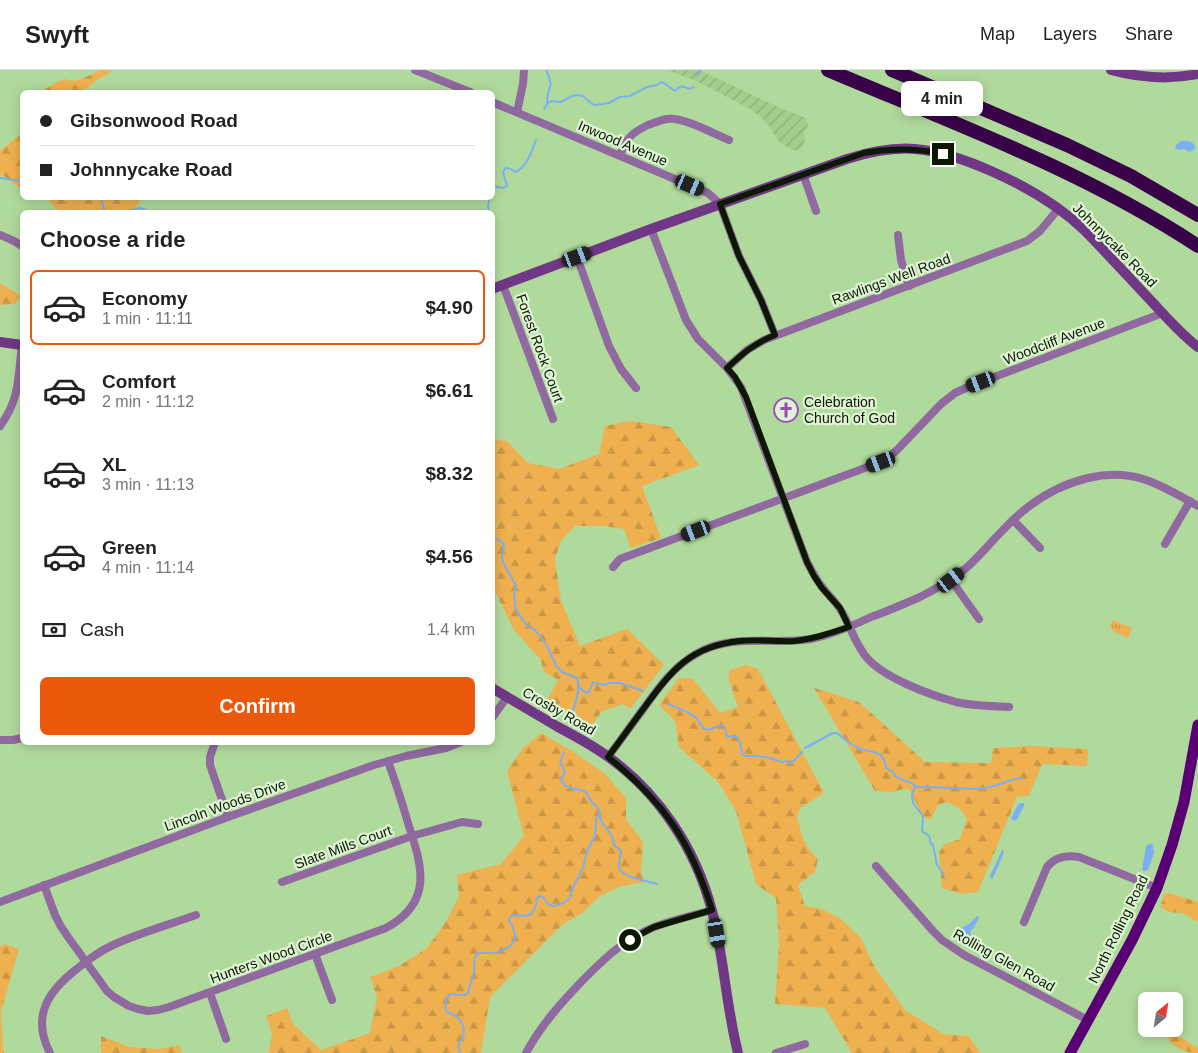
<!DOCTYPE html>
<html lang="en">
<head>
<meta charset="utf-8">
<style>
	:root { --surface:#fff; --page:#f2f2f2; --text:#222; --muted:#767676; --line:#e0e0e0; --accent:#ea580c }
	body { margin:0; font-family:Arial,sans-serif; background:var(--page); color:var(--text); height:100vh; display:flex; flex-direction:column; font-size:19px; white-space:nowrap }
	* { box-sizing:border-box; margin:0 }
	p { font-size:16px; color:var(--muted) }
	.icon { flex:none; width:28px; height:28px; fill:none; stroke:currentColor; stroke-width:2; stroke-linecap:round; stroke-linejoin:round }
	.map { position:relative; flex:1; overflow:hidden }
	.side { position:absolute; left:20px; top:140px; width:475px; height:535px; display:flex; flex-direction:column; background:var(--surface); border-radius:8px; box-shadow:0 2px 12px #0003 }
	.side>* { flex:none }
	.hud { position:absolute; left:20px; top:20px; width:475px; height:110px; border-radius:8px; box-shadow:0 2px 12px #0003; display:grid; align-content:center; height:110px; padding:0 20px; background:var(--surface) }
	.needle { width:32px; rotate:30deg }
	.controls { position:absolute; left:1138px; top:922px; display:grid; gap:10px }
	.controls a { display:grid; place-items:center; width:45px; height:45px; border-radius:8px; background:var(--surface); box-shadow:0 2px 12px #0003; font-size:25px }
	.end { position:absolute; width:22px; height:22px; margin:-11px; border:6px solid #0b1903; background:#fff; box-shadow:0 0 0 2px #fff }
	.from { border-radius:50% }
	.bubble { position:absolute; height:35px; border-radius:8px; background:var(--surface); box-shadow:0 2px 12px #0003; font-size:16px; font-weight:600; line-height:35px; text-align:center }
	.car { position:absolute; width:15px; height:30px; margin:-15px -8px; border-radius:6px; box-shadow:0 0 4px 1px #0007; background:linear-gradient(#222 24%,#8ab4d8 0 40%,#222 0 76%,#8ab4d8 0 86%,#222 0) }
	.hud b { display:flex; align-items:center; gap:18px; height:48px; font-size:19px }
	.hud b+b { border-top:1px solid var(--line) }
	.hud i { width:12px; height:12px; background:var(--text) }
	ul { padding:0; list-style:none }
	li { display:flex; align-items:center; gap:15px; height:75px; margin:0 10px 8px; padding:0 10px; border:2px solid transparent; border-radius:8px }
	li div { flex:1 }
	li b { display:block; font-size:19px }
	li em { font-style:normal; font-weight:600 }
	li.active { border-color:var(--accent) }
	li>.icon { width:45px; height:45px; stroke-width:1.5 }
	h2 { padding:0 20px; font-size:22px; line-height:60px }
	.pay { display:flex; align-items:center; gap:12px; height:55px; padding:0 20px; font-size:19px }
	.pay p { margin-inline-start:auto }
	.action { display:flex; gap:10px; margin-top:auto; padding:10px 20px }
	.action a { flex:1; height:58px; border-radius:8px; background:var(--accent); color:#fff; font-size:20px; font-weight:600; line-height:58px; text-align:center }
	header { display:flex; align-items:center; gap:30px; box-sizing:border-box; height:70px; padding:0 25px; background:var(--surface); border-bottom:1px solid var(--line) }
	header strong { font-size:24px }
	nav { display:flex; gap:28px; margin-inline-start:auto; font-size:18px }
	.map>svg:first-child { display:block }
</style>
</head>
<body>
<header>
<strong>Swyft</strong>
<nav><a>Map</a><a>Layers</a><a>Share</a></nav>
</header>
<div class="map">
<svg width="1198" height="983" viewBox="0 0 1198 983">
	<defs>
		<pattern id="industrial-furrows" width="10" height="10" patternUnits="userSpaceOnUse" patternTransform="scale(1.25)"><rect width="10" height="10" fill="#a1ce8a"/><path d="M-1 1l2-2M0 10L10 0M9 11l2-2" fill="none" stroke="#89b075"/></pattern>
		<pattern id="grass-tufts" width="24" height="20" patternUnits="userSpaceOnUse" patternTransform="scale(1.25)"><rect width="24" height="20" fill="#efb050"/><path d="M3 7l-1-3M5 7V3M7 7l1-3M15 17l-1-3M17 17v-4M19 17l1-3" fill="none" stroke="#cc9744"/></pattern>
		<pattern id="forest-firs" width="22" height="20" patternUnits="userSpaceOnUse" patternTransform="scale(1.25)"><rect width="22" height="20" fill="#efb050"/><path d="M5 1l3.5 6h-7zM16 11l3.5 6h-7z" fill="#cc9744"/></pattern>
	</defs>
	<rect width="100%" height="100%" fill="#b0da9b"/>
	<path fill="url(#industrial-furrows)" d="M667,0H699L778,37L806,48L808,55L804,63L805,72L802,78L798,81L791,79L780,73L769,56L761,47L750,39L694,10Z"/>
	<path fill="url(#grass-tufts)" d="M1113,550L1132,558L1128,568L1111,560L1112,558L1110,556Z"/>
	<g fill="url(#forest-firs)">
		<path d="M100,0H112L108,4L100,8L81,22H41L55,13L65,9L74,11L84,8Z"/>
		<path d="M22,61V119L4,106L0,105V81L21,64Z"/>
		<path d="M43,128H142L132,142H59L47,129Z"/>
		<path d="M0,213L21,226L15,234L0,235Z"/>
		<path d="M630,351L671,357L699,395L642,416L661,468L631,478L624,459L604,456H575L561,471L555,489L561,531L580,576L627,559L664,595L630,639L623,634L601,642L592,655L547,630L558,610L543,601L541,590L514,560L493,517V369L507,371L528,393L559,399L599,384L605,356Z"/>
		<path d="M746,595L758,599L824,723L800,738L797,747L802,766L809,780L818,789L815,802L798,815L805,836L821,839L840,848L861,868L874,896L905,940L943,964L968,966L981,983H852L825,938L775,934L779,873L776,828L756,814L736,741L718,712L679,677L675,651L659,635L679,608L693,609L720,643L738,637L728,607L730,600Z"/>
		<path d="M814,618L859,632L925,692L991,693L993,678L1033,676L1088,679L1087,696L1042,694L1029,726L1017,727L978,822L962,824L942,818L939,782L945,774L960,769L967,749L959,738L947,732L938,735L931,749L925,748L920,741L909,718L891,722L875,721Z"/>
		<path d="M541,663L572,681L604,703L626,728V749L643,772L641,802L645,812L621,816L600,826L582,843L562,855L490,927L481,983H269L272,963L266,946L287,938L293,954L321,980L370,963L377,927L370,907L399,896L426,879L444,855L459,827L457,805L501,794L524,766L507,701L523,678Z"/>
		<path d="M1165,823L1173,824L1198,832V852L1182,843L1169,842L1160,837Z"/>
		<path d="M5,874L19,879L1,942L3,979L4,983H0V877Z"/>
		<path d="M1167,962L1182,968L1198,978V983C1184,983 1173,977 1165,965Z"/>
		<path d="M101,966L129,977L159,979L179,975L182,983H101Z"/>
	</g>
	<g fill="#7aaff3">
		<path d="M1181,71C1188,70 1195,71 1195,79L1190,82L1184,79L1179,80L1175,78L1176,75Z"/>
		<path d="M1021,733H1024V736L1016,751L1012,750L1011,748L1018,735Z"/>
		<path d="M1149,774H1152L1153,775L1154,783L1148,800L1144,801L1142,800L1146,776Z"/>
		<path d="M1002,780L1004,781L1003,785L992,810L990,806Z"/>
		<path d="M977,846L979,848L973,859H972L970,862L971,865L969,869L962,867L958,863L960,859L969,854Z"/>
	</g>
	<g fill="none" stroke-linecap="round" stroke-linejoin="round">
		<g stroke="#7aaff3" stroke-width="2">
			<path d="M546,0C548,5 552,11 550,17C548,24 547,24 547,33"/>
			<path d="M697,6L701,0"/>
			<path d="M544,39L547,34L551,31L561,32L572,26L577,25L583,26L592,34L596,35L609,33L620,27L630,26L647,17L657,15L661,12L664,13L675,21C677,20 678,18 680,17C685,14 687,22 694,17"/>
			<path d="M0,108L22,111"/>
			<path d="M492,118L494,116C499,118 503,119 507,116L503,102L506,98L510,99L516,102C528,95 531,82 536,70"/>
			<path d="M101,128L105,142"/>
			<path d="M129,142C137,138 141,136 149,142"/>
			<path d="M489,142L488,135L490,128"/>
			<path d="M492,469C498,469 501,470 504,475L502,487L503,492L516,516L514,525L516,540L524,551L528,556L535,560L539,565L547,576L557,597L562,602L577,608C581,619 575,633 572,644"/>
			<path d="M579,617L586,623L589,622L593,612L605,615L609,613H620L643,621"/>
			<path d="M668,634C678,638 689,641 697,649C700,652 701,657 705,659C712,664 724,645 726,664L728,667L733,666L737,667L740,672L742,684L745,686H758L770,688L781,692L787,691L791,694L802,682"/>
			<path d="M805,678L833,663H837C844,669 852,675 860,679C874,683 884,680 886,698L893,702L896,707C901,708 905,712 910,712L915,716L919,717H928L977,719L991,717L1015,709L1022,708"/>
			<path d="M915,716L912,725L913,733L923,746L922,761L929,766L931,774L933,775L937,795L944,805"/>
			<path d="M600,745C601,759 614,760 614,775L621,781C621,787 618,792 619,798C623,808 648,811 657,814"/>
			<path d="M461,983L458,978L459,973C466,967 465,953 457,947C454,945 450,943 446,941C445,933 445,930 450,924L464,925L468,923C469,920 469,917 470,915C471,911 474,907 474,903C476,895 471,890 478,883H496L509,877L513,873L515,869V864L512,855L509,851L510,847L513,845L528,846C535,842 536,836 537,828L540,826L543,827L549,835L555,836L563,833L569,829L571,825L572,819L583,798L587,781L595,766L596,749L600,744L598,738L591,731L586,722C577,718 563,720 561,708L564,705L565,701L560,693L564,682"/>
		</g>
		<g stroke="#8f699f" stroke-width="8">
			<path d="M415,0L470,22"/>
			<path d="M492,32L708,123L720,134L739,186L761,230L775,265"/>
			<path d="M517,42L523,14L524,0"/>
			<path d="M620,85C627,68 631,63 648,55C654,53 660,50 667,49C682,46 714,64 729,70"/>
			<path d="M803,104L816,141"/>
			<path d="M651,159L686,250L698,269L727,298L741,317L807,492C812,501 816,510 823,518C828,525 835,531 840,539C851,555 854,574 868,589C885,608 930,625 956,632C973,636 991,636 1009,637"/>
			<path d="M0,165L14,171L22,176"/>
			<path d="M898,165L901,190L909,216"/>
			<path d="M577,187L609,276L621,299L636,318"/>
			<path d="M503,215L553,349"/>
			<path d="M727,298L747,280L764,270L1027,171L1040,161L1059,138"/>
			<path d="M0,356C20,329 18,307 22,275"/>
			<path d="M1013,450L1040,478"/>
			<path d="M1165,474L1190,431"/>
			<path d="M613,497L620,489L881,392L890,386L897,380L941,334L955,323L968,317L1163,243"/>
			<path d="M951,510L979,549"/>
			<path d="M492,648L507,627"/>
			<path d="M0,670H13L22,668"/>
			<path d="M215,672L210,687V695L228,747"/>
			<path d="M608,687C620,671 632,654 644,638C659,617 673,597 696,584C730,563 773,575 811,569C832,565 852,556 871,547C888,541 904,534 920,527C936,519 951,510 965,499C978,488 990,473 1002,461C1025,436 1054,416 1088,408C1134,397 1160,415 1198,436"/>
			<path d="M876,796L933,861L942,870L964,885L1088,950"/>
			<path d="M282,812L412,766L462,752L478,754"/>
			<path d="M44,815L55,845L60,855L68,867L107,921L114,927L129,936L138,939L148,941L158,940L169,937L386,858C434,832 422,796 408,753C402,732 395,711 388,691"/>
			<path d="M0,832L228,747L374,695L406,686L446,678L461,672"/>
			<path d="M1024,852L1047,797C1055,787 1066,785 1079,787L1157,818"/>
			<path d="M315,884L332,930"/>
			<path d="M210,923L226,969"/>
			<path d="M50,983C31,946 48,921 78,898C89,889 100,881 113,875C139,863 168,855 196,845"/>
			<path d="M526,983C541,955 561,933 583,910C601,892 619,874 643,862C664,851 689,847 712,840"/>
			<path d="M776,983L805,974"/>
		</g>
		<g stroke="#703787" stroke-width="10">
			<path d="M1111,0C1140,8 1168,10 1198,4"/>
			<path d="M492,219L651,159L847,89C869,82 891,77 915,79C941,81 966,90 991,101C1025,116 1057,134 1084,160C1108,184 1131,210 1154,234C1168,249 1182,265 1198,277"/>
			<path d="M0,272L22,275"/>
			<path d="M492,618C514,631 536,644 558,657C575,666 592,675 607,686C659,723 696,779 712,841C724,887 726,936 738,983"/>
		</g>
		<path stroke="#590074" stroke-width="11" d="M1070,983L1132,870L1157,818L1172,775L1184,732L1198,655"/>
		<g stroke="#39034a" stroke-width="14">
			<path d="M828,0C953,53 1084,101 1198,176"/>
			<path d="M892,0L1067,75L1131,106L1198,145"/>
		</g>
	</g>
	<g fill="none" stroke-linecap="round" stroke-linejoin="round">
		<path stroke="#0b1903" stroke-width="6" d="M630,870L654,857L712,840C691,772 664,732 608,687C620,671 632,654 644,638C672,600 690,576 740,571C758,569 776,572 794,571C813,569 831,563 849,557L840,538L822,518L814,506L807,492L746,327L735,307L727,298C743,283 755,273 775,265L761,230L739,186L720,134L864,83C891,78 916,78 943,84"/>
	</g>
	<defs>
		<g id="church-ring" transform="scale(1.25)"><circle r="9.5" fill="#def4d4" stroke="#9a49b9" stroke-width="1.5"/><path d="M-1.2-6h2.4v3.5h3.3v2.4h-3.3V6h-2.4V-.1h-3.3v-2.4h3.3Z" fill="#9a49b9"/></g>
	</defs>
	<g fill-rule="evenodd">
		<use href="#church-ring" x="786" y="340"/>
	</g>
	<g text-anchor="middle" stroke-width="4.5" stroke-linejoin="round" paint-order="stroke">
		<g font-size="14" fill="#0b1903" stroke="#def4d4">
			<text transform="translate(623 73) rotate(23)" y="5">Inwood Avenue</text>
			<text transform="translate(1115 175) rotate(45)" y="5">Johnnycake Road</text>
			<text transform="translate(891 209) rotate(-20)" y="5">Rawlings Well Road</text>
			<text transform="translate(1054 271) rotate(-21)" y="5">Woodcliff Avenue</text>
			<text transform="translate(540 278) rotate(70)" y="5">Forest Rock Court</text>
			<text transform="translate(559 641) rotate(30)" y="5">Crosby Road</text>
			<text transform="translate(225 735) rotate(-20)" y="5">Lincoln Woods Drive</text>
			<text transform="translate(343 777) rotate(-20)" y="5">Slate Mills Court</text>
			<text transform="translate(1118 859) rotate(-64)" y="5">North Rolling Road</text>
			<text transform="translate(271 887) rotate(-20)" y="5">Hunters Wood Circle</text>
			<text transform="translate(1004 890) rotate(29)" y="5">Rolling Glen Road</text>
		</g>
		<g font-size="14" fill="#0b1903" stroke="#def4d4" text-anchor="start">
			<text x="804" y="337">Celebration<tspan x="804" dy="16">Church of God</tspan></text>
		</g>
	</g>
</svg>
<div class="controls">
<a><svg class="needle" viewBox="-14 -14 28 28"><path d="M0-13l5 13h-10z" fill="#e53935"/><path d="M0 13l5-13h-10z" fill="#767676"/></svg></a>
</div>
<i class="end from" style="left:630px;top:870px"></i>
<i class="end" style="left:943px;top:84px"></i>
<div class="bubble" style="left:901px;top:11px;width:82px">4 min</div>
<i class="car" style="left:690px;top:115px;rotate:113deg"></i>
<i class="car" style="left:577px;top:187px;rotate:69deg"></i>
<i class="car" style="left:981px;top:312px;rotate:249deg"></i>
<i class="car" style="left:881px;top:392px;rotate:250deg"></i>
<i class="car" style="left:696px;top:461px;rotate:249deg"></i>
<i class="car" style="left:951px;top:510px;rotate:52deg"></i>
<i class="car" style="left:717px;top:863px;rotate:170deg"></i>
<div class="hud">
<b><i class="from"></i>Gibsonwood Road</b>
<b><i></i>Johnnycake Road</b>
</div>
<section class="side">
<h2>Choose a ride</h2>
<ul>
<li class="active"><svg class="icon" aria-label="car" viewBox="0 0 24 24"><path d="M5 17H2v-5l4-1 3-4h7l3 4 3 1v5h-3M9 17h6M6 11h13"/><circle cx="7" cy="17" r="2"/><circle cx="17" cy="17" r="2"/></svg><div><b>Economy</b><p>1 min · 11:11</p></div><em>$4.90</em></li>
<li><svg class="icon" aria-label="car" viewBox="0 0 24 24"><path d="M5 17H2v-5l4-1 3-4h7l3 4 3 1v5h-3M9 17h6M6 11h13"/><circle cx="7" cy="17" r="2"/><circle cx="17" cy="17" r="2"/></svg><div><b>Comfort</b><p>2 min · 11:12</p></div><em>$6.61</em></li>
<li><svg class="icon" aria-label="car" viewBox="0 0 24 24"><path d="M5 17H2v-5l4-1 3-4h7l3 4 3 1v5h-3M9 17h6M6 11h13"/><circle cx="7" cy="17" r="2"/><circle cx="17" cy="17" r="2"/></svg><div><b>XL</b><p>3 min · 11:13</p></div><em>$8.32</em></li>
<li><svg class="icon" aria-label="car" viewBox="0 0 24 24"><path d="M5 17H2v-5l4-1 3-4h7l3 4 3 1v5h-3M9 17h6M6 11h13"/><circle cx="7" cy="17" r="2"/><circle cx="17" cy="17" r="2"/></svg><div><b>Green</b><p>4 min · 11:14</p></div><em>$4.56</em></li>
</ul>
<div class="pay"><svg class="icon" aria-label="cash" viewBox="0 0 24 24"><path d="M3 7h18v10H3z"/><circle cx="12" cy="12" r="2"/></svg>Cash<p>1.4 km</p></div>
<div class="action"><a>Confirm</a></div>
</section>
</div>
</body>
</html>
